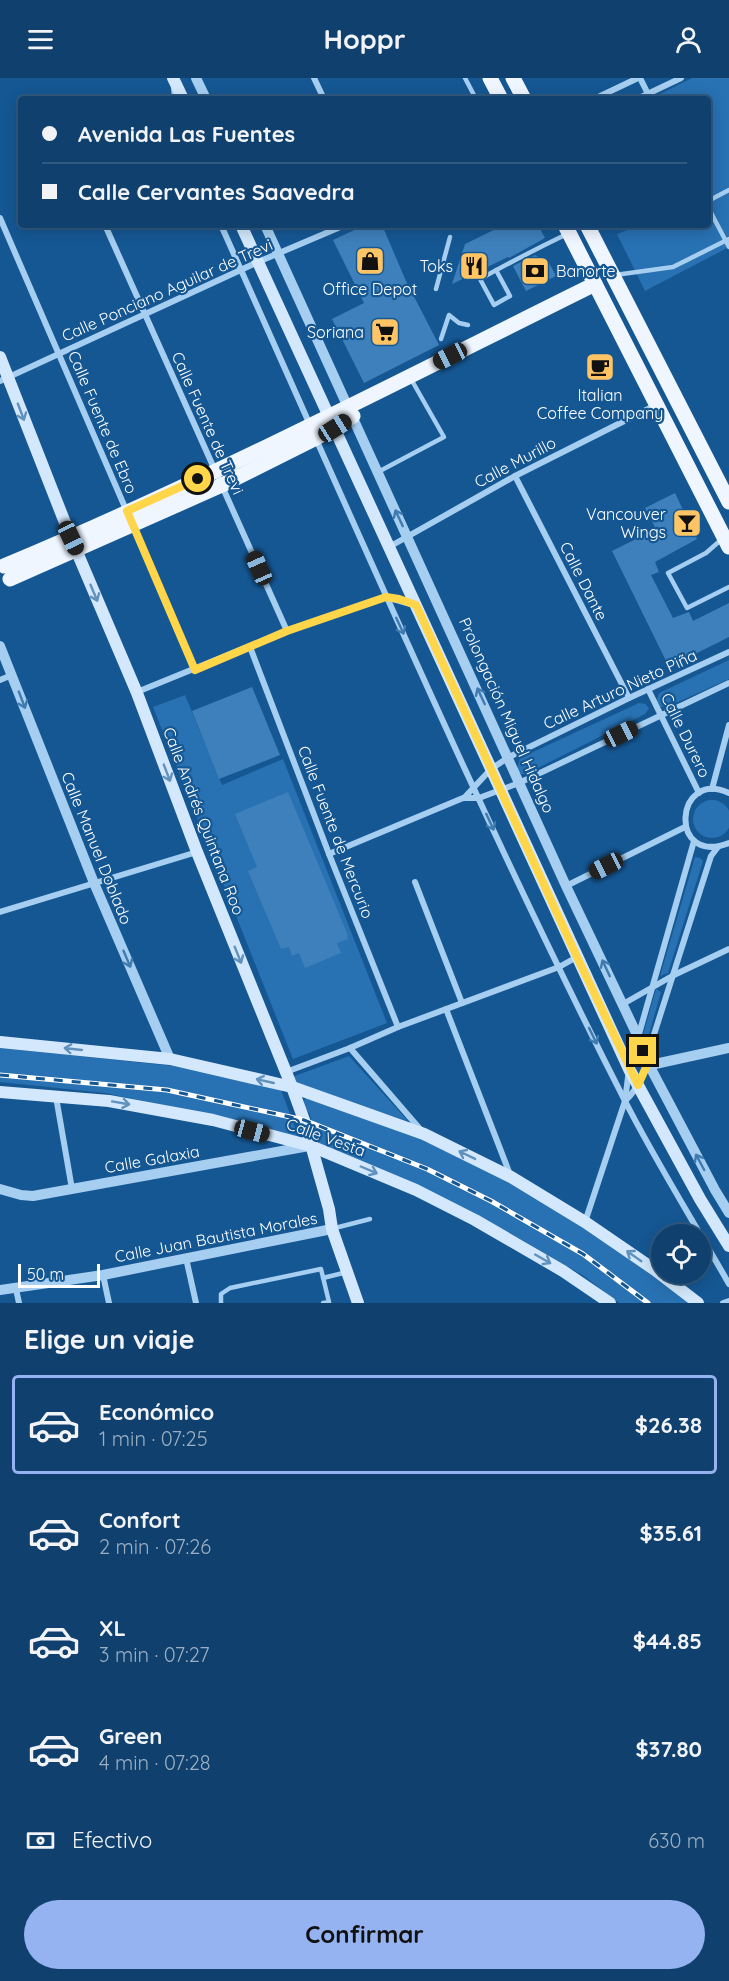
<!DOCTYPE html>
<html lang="es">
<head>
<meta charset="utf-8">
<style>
	:root { --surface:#10416e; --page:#194873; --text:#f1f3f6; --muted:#9cafc2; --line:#305a81; --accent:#95b2f1 }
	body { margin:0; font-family:Quicksand,sans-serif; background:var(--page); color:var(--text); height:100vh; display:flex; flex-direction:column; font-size:22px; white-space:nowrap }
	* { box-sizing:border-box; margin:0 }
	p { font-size:20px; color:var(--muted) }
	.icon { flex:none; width:33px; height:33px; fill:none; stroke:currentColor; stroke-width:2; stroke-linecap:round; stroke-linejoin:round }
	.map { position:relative; height:1225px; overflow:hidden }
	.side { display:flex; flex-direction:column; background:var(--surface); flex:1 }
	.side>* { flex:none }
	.top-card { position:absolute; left:18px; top:18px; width:693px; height:132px; border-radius:6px; box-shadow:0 3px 15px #0003,0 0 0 2px var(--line); display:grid; align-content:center; height:132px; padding:0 24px; background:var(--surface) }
	.buttons { position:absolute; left:651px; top:1146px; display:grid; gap:12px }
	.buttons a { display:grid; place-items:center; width:60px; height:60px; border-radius:50%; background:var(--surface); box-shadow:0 3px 15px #0003,0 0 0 2px var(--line); font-size:30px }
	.scale { position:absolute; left:18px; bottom:15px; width:82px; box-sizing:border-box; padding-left:6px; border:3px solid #fff; border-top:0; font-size:16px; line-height:21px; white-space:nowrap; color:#fff; -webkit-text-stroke:4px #155793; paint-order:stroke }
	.end { position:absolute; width:27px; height:27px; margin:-14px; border:8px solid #ffd54a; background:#111; box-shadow:0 0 0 3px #111 }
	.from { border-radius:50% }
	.car { position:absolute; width:18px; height:36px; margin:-18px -9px; border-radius:8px; box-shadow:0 0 4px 2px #0007; background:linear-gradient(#222 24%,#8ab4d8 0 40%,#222 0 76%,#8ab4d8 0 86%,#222 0) }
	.top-card b { display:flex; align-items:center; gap:21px; height:57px; font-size:22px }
	.top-card b+b { border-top:2px solid var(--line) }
	.top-card i { width:15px; height:15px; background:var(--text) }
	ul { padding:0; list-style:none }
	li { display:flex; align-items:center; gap:18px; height:99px; margin:0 12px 9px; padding:0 12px; border:3px solid transparent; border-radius:6px }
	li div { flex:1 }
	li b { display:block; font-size:22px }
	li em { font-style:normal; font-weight:700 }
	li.active { border-color:var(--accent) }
	li>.icon { width:54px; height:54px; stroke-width:1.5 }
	h2 { padding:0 24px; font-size:27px; line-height:72px }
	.pay { display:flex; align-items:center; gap:15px; height:66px; padding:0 24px; font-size:22px }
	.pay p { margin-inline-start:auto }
	.action { display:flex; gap:12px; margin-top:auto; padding:12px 24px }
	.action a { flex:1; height:69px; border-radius:36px; background:var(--accent); color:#111; font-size:24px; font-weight:700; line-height:69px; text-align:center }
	header { display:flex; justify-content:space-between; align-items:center; height:78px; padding:0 24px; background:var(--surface); font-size:27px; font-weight:700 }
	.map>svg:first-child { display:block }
</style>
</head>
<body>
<header><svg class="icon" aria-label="menu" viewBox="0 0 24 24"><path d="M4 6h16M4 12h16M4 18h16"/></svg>Hoppr<svg class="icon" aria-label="person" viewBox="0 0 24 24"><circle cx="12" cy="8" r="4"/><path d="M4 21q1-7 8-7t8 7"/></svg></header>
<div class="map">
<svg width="729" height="1225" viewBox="0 0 729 1225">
	<rect width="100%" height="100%" fill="#155793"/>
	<g fill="#2871b2">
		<path d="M692,0H729V169L645,213L617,156L635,149L634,147H708V21H658L656,18Z"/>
		<path d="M729,582V601L669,628L660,629L657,622L659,615Z"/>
		<path d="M185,617L222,707L283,681L387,945L293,981L153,629Z"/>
		<path d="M639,625L645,626L649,630L645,636L526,696H521L517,691L520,680Z"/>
		<circle cx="712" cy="741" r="19"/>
		<path d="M695,779L700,780L703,783L668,895L660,898Z"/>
		<path d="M656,911L661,914L648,960H642Z"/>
		<path d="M0,970L174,988L281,1012L299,1060L222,1040L105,1015L0,1004Z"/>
		<path d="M349,978L408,1043L296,1007L292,999Z"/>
		<path d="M308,1019L438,1066L559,1129L693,1225H619L584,1198L522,1162L436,1116L320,1068L313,1051L310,1036L305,1030L304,1022Z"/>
	</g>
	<g fill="#3e80bb">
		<path d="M365,147H382L406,203L439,267L364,305L332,241L364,225L333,162Z"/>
		<path d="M504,147H538L545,160L509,180L508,179L452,206L465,166Z"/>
		<path d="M535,177L549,185L556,198L526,213L513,188Z"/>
		<path d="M675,415L697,461L655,484L659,494L651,497L673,540L689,534L693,543L729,525V559L669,589L612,473L656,451L645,430Z"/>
		<path d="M252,609L280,677L219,701L192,633Z"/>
		<path d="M288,714L347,855L348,861L337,865L341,875L305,890L299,875L292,878L289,869L281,871L248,793L257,789L235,736Z"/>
	</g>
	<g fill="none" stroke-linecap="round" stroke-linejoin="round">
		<g stroke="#a5cef1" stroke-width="4.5">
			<path d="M465,0L476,21"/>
			<path d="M708,123L729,112"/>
			<path d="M708,129L729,169"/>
			<path d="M496,192L510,218L494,227L480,201C509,185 538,170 567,156"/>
			<path d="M615,197L673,189L729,161"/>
			<path d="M436,211L450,159"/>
			<path d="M441,261L449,237L459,245L468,247"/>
			<path d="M378,394L444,359L411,301"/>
			<path d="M722,461L706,475L668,495L687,530L729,509"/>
			<path d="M335,1150L370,1141"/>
			<path d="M323,1200L347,1194"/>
			<path d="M221,1225V1216L230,1210L321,1191L329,1224L323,1225"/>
		</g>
		<g stroke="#a5cef1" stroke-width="6">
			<path d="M314,0L324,21"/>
			<path d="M640,0L648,16"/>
			<path d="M174,10L175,21"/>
			<path d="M594,21L638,0"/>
			<path d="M637,21L681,0"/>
			<path d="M0,140L127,434"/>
			<path d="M105,147L287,553"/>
			<path d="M221,147L310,347"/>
			<path d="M0,303L258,184L345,147"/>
			<path d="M316,361C415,583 514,805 624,1021C656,1084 694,1144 729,1206"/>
			<path d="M515,398L629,620"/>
			<path d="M132,446L195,592"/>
			<path d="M389,469L515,398L656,327"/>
			<path d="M250,569L329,776L398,949"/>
			<path d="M0,602L12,597"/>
			<path d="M648,611L699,715"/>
			<path d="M137,614L287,553L386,519L414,527"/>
			<path d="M712,711L729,647"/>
			<path d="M729,715C674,690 668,789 729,765"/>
			<path d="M464,720L491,691L509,679L629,620L729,574"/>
			<path d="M329,776L463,720H479L519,705L729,605"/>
			<path d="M415,804L462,925"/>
			<path d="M566,808L685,749"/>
			<path d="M0,834L197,774"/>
			<path d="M623,926L674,897L729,871"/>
			<path d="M446,931L511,1099"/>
			<path d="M350,970L420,1051"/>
			<path d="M286,994L350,970L398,949L559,889L577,879"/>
			<path d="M56,1019L72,1111"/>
			<path d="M625,1023C641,1008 647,989 650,969L711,778L718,769"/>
			<path d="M585,1144L625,1023L629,991L694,763"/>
			<path d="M186,1180L196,1225"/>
			<path d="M103,1197L109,1225"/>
			<path d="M16,1211L19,1225"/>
			<path d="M723,1225L729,1223"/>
		</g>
		<g stroke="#a5cef1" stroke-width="10">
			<path d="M196,0L206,21"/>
			<path d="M265,147L566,808L639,961L648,985L715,1112L729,1135"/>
			<path d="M0,568L94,805L170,981"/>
			<path d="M648,985L655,986L729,970"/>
			<path d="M0,1111L21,1117L33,1118L309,1068"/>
			<path d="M0,1212L103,1197L332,1151"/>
		</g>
		<g stroke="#d3e8fc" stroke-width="12">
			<path d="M173,0L183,21"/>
			<path d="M241,147L629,991L700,1121L729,1168"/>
			<path d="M0,279L71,460L137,615L197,774L292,1009L304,1042L329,1131L332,1151L358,1225"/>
			<path d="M0,964L170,981L292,1009L424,1056L511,1099L585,1144L655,1192L698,1225"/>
			<path d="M0,1014L109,1023L213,1042L311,1068L416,1112L475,1142L563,1193L610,1225"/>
		</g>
		<g stroke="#eff6ff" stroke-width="15">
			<path d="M490,0L501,21"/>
			<path d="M513,0L524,21"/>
			<path d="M565,147L729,469"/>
			<path d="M587,147L729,424"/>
			<path d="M4,488C205,404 399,303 595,206"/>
			<path d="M10,501L222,407L316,360L353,338"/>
		</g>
		<g stroke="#fff" stroke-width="5">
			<path id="rail" d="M0,997L167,1012L304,1042L427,1091L491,1123L583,1176L648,1225"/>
		</g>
		<use href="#rail" stroke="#155793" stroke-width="3" stroke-dasharray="9" stroke-linecap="butt"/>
	</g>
	<defs><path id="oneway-shaft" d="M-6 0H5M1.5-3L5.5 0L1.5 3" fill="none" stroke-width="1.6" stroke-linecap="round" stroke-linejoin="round" transform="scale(1.5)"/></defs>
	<g stroke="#6191bd">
		<use href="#oneway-shaft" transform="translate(21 334) rotate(69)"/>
		<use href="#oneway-shaft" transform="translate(94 515) rotate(67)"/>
		<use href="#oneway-shaft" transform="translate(167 695) rotate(69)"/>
		<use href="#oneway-shaft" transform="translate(238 877) rotate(68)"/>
		<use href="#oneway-shaft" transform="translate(73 971) rotate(-174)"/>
		<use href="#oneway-shaft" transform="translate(265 1003) rotate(-167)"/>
		<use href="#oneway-shaft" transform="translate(121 1025) rotate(10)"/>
		<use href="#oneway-shaft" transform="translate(467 1077) rotate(-154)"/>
		<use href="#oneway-shaft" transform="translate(369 1092) rotate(23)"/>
		<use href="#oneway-shaft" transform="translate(634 1178) rotate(-145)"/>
		<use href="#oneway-shaft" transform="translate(543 1181) rotate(30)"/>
	</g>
	<g stroke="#407baf">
		<use href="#oneway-shaft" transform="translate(399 440) rotate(-115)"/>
		<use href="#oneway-shaft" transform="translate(400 548) rotate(65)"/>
		<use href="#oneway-shaft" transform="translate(481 618) rotate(-115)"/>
		<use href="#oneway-shaft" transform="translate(22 622) rotate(69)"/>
		<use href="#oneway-shaft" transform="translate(490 744) rotate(65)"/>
		<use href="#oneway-shaft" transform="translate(127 881) rotate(67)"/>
		<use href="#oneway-shaft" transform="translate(606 890) rotate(-115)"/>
		<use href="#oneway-shaft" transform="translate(593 958) rotate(64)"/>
		<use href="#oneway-shaft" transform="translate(700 1084) rotate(-118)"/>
	</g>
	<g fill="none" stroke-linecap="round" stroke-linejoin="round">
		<path stroke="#ffd54a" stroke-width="8" d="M198,401L127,433L195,592L287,553L386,519L399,521L416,527L577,879L638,1007L648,985L643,973"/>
	</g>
	<defs>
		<g id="shop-square" transform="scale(1.5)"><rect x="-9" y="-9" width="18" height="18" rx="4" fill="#ffc565" stroke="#155793"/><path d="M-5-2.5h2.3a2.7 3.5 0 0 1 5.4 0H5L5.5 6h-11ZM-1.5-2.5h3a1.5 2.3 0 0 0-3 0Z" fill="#111"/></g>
		<g id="restaurant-square" transform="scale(1.5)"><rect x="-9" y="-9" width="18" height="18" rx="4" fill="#ffc565" stroke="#155793"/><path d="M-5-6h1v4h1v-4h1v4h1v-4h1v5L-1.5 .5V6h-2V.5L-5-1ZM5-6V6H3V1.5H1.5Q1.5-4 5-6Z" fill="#111"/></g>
		<g id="bank-square" transform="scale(1.5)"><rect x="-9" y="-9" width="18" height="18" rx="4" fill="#ffc565" stroke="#155793"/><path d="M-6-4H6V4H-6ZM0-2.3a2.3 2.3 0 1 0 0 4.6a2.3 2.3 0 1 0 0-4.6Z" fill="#111"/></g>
		<g id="supermarket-square" transform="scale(1.5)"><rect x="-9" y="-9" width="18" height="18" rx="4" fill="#ffc565" stroke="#155793"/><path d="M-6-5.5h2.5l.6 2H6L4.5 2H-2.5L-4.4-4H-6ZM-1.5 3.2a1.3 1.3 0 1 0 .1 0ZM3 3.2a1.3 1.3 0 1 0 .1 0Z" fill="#111"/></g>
		<g id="cafe-square" transform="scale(1.5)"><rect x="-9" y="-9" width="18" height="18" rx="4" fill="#ffc565" stroke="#155793"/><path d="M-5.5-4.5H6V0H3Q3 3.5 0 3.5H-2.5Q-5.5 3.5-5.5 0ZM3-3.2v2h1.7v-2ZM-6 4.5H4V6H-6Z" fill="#111"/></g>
		<g id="bar-square" transform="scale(1.5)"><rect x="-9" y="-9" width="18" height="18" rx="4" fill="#ffc565" stroke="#155793"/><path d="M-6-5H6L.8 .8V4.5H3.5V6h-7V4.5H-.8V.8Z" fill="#111"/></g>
	</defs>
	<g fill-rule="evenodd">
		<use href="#shop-square" x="370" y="183"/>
		<use href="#restaurant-square" x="474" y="188"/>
		<use href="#bank-square" x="535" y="193"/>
		<use href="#supermarket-square" x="385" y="254"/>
		<use href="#cafe-square" x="600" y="289"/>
		<use href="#bar-square" x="687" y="445"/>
	</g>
	<g text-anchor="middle" stroke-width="4.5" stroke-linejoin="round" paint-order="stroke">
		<g font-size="16" fill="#fff" stroke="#155793" text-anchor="end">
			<text x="453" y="194">Toks</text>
			<text x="556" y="199" text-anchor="start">Banorte</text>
			<text x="370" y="217" text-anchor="middle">Office Depot</text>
			<text x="364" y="260">Soriana</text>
			<text x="600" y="323" text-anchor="middle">Italian<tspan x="600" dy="18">Coffee Company</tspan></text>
			<text x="666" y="442">Vancouver<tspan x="666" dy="18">Wings</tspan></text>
		</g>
		<g font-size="16" fill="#fff" stroke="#155793">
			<text transform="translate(167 212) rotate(-24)" y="6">Calle Ponciano Aguilar de Trevi</text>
			<text transform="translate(103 344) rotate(67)" y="6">Calle Fuente de Ebro</text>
			<text transform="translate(208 345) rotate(66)" y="6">Calle Fuente de Trevi</text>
			<text transform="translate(515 384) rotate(-28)" y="6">Calle Murillo</text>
			<text transform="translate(584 503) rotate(63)" y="6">Calle Dante</text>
			<text transform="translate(620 611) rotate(-25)" y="6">Calle Arturo Nieto Piña</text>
			<text transform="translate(507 637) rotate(66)" y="6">Prolongación Miguel Hidalgo</text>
			<text transform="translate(686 657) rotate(64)" y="6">Calle Durero</text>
			<text transform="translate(204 743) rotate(69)" y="6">Calle Andrés Quintana Roo</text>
			<text transform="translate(336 754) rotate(69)" y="6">Calle Fuente de Mercurio</text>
			<text transform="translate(97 770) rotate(68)" y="6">Calle Manuel Doblado</text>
			<text transform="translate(326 1059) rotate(20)" y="6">Calle Vesta</text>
			<text transform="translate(152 1081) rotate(-10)" y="6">Calle Galaxia</text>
			<text transform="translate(216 1159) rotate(-11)" y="6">Calle Juan Bautista Morales</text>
		</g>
	</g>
</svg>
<div class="buttons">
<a><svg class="icon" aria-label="locate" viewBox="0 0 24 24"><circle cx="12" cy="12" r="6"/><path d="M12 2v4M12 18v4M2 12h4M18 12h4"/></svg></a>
</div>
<div class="scale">50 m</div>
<i class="end from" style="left:198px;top:401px"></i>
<i class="end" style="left:643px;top:973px"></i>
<i class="car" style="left:450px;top:278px;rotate:243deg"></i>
<i class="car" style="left:335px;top:350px;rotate:58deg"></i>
<i class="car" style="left:71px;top:460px;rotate:155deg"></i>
<i class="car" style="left:259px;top:490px;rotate:336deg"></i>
<i class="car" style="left:621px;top:656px;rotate:64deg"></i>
<i class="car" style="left:606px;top:788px;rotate:243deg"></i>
<i class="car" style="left:252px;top:1053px;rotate:105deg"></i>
<div class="top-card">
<b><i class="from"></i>Avenida Las Fuentes</b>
<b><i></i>Calle Cervantes Saavedra</b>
</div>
</div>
<section class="side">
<h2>Elige un viaje</h2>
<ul>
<li class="active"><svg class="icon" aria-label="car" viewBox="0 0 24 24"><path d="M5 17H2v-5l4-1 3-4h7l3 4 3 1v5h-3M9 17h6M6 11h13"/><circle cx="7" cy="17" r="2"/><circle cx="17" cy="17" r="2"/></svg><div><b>Económico</b><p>1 min · 07:25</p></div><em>$26.38</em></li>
<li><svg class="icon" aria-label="car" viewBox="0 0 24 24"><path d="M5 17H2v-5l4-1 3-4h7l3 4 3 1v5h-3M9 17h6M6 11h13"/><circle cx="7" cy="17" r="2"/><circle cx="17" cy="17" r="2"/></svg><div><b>Confort</b><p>2 min · 07:26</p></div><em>$35.61</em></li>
<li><svg class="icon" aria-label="car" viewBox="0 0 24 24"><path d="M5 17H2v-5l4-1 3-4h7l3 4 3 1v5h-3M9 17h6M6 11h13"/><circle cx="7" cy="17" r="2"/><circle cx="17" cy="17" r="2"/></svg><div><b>XL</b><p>3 min · 07:27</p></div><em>$44.85</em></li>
<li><svg class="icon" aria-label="car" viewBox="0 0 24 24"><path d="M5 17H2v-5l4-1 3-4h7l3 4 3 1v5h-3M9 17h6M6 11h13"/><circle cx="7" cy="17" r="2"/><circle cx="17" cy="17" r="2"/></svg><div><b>Green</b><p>4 min · 07:28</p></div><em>$37.80</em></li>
</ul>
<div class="pay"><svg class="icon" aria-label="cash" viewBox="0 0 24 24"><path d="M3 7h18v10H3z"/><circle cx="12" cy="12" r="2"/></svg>Efectivo<p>630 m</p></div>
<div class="action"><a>Confirmar</a></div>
</section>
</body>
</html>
